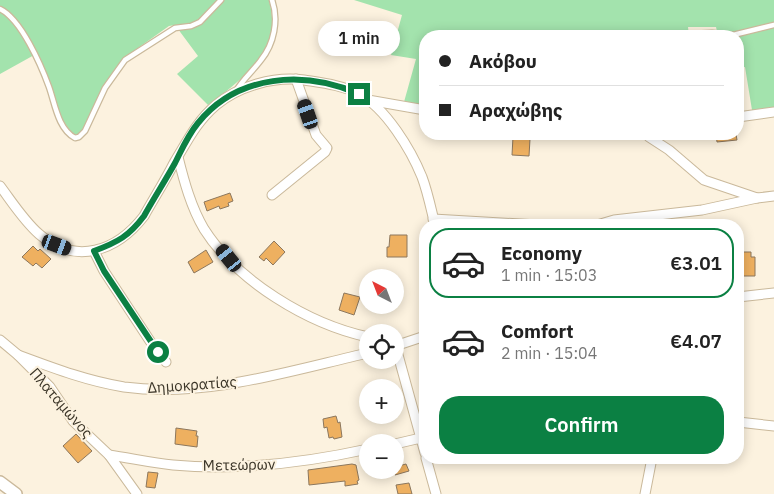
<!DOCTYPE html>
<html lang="en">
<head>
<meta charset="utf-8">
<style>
	:root { --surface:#fff; --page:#f2f2f2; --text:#222; --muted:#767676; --line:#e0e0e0; --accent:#0b8043 }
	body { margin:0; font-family:"IBM Plex Sans",sans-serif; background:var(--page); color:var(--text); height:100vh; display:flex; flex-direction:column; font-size:19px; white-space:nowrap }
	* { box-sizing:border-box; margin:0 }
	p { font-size:16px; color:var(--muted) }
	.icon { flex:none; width:28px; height:28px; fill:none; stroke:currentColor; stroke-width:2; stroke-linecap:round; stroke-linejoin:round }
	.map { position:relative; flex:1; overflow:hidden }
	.side { position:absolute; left:419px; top:219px; width:325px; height:245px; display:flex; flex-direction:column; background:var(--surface); border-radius:20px; box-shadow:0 2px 12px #0003 }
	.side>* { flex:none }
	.guide { position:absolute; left:419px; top:30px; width:325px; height:110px; border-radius:20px; box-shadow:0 2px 12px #0003; display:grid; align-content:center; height:110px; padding:0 20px; background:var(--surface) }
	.needle { width:32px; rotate:318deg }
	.controls { position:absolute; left:359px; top:269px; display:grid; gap:10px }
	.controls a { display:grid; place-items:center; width:45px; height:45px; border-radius:50%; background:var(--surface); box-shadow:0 2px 12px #0003; font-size:25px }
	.end { position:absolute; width:22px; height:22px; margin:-11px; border:6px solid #0b8043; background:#fff; box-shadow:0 0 0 2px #fff }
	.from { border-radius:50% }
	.bubble { position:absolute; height:35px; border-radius:18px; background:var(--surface); box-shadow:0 2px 12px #0003; font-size:16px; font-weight:600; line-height:35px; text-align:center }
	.car { position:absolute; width:15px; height:30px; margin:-15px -8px; border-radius:6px; box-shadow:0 0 4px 1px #0007; background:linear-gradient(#222 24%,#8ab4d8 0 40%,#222 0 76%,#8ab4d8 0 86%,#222 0) }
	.guide b { display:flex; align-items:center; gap:18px; height:48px; font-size:19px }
	.guide b+b { border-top:1px solid var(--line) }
	.guide i { width:12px; height:12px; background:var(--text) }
	ul { padding:9px 0 0; list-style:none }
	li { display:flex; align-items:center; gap:15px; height:70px; margin:0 10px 8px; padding:0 10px; border:2px solid transparent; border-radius:20px }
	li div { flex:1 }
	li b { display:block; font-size:19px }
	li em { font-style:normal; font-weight:600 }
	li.on { border-color:var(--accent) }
	li>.icon { width:45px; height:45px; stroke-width:1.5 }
	.primary-button { display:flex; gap:10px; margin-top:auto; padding:10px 20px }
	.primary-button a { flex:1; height:58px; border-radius:20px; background:var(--accent); color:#fff; font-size:20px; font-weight:600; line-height:58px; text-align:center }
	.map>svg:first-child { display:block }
</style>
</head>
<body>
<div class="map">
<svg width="774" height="494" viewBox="0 0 774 494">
	<rect width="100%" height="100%" fill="#fcf2df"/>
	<g fill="#a3e3ad">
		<path d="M0,0H269C273,15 274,31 268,46C258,68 227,91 208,105L177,74L198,56L175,25L169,26L124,58L103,88L85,128L78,136H74L61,118L51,86L36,54L0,74Z"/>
		<path d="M354,0H774V107L752,110L745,67L738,68V36H718L716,27H688L689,36H425V105L404,102L416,59L391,55L402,15Z"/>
	</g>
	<g fill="#eeb060" stroke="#8c775d">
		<path d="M716,134H736L737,140L717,142Z"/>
		<path d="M513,137L530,139L529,156L512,155Z"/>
		<path d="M230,193L233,201L228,203L229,206L220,209L219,206L207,211L204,202Z"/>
		<path d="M390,235H407V257H387V247H389Z"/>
		<path d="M274,241L285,252L273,265L266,258L264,261L259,257Z"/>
		<path d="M33,246L38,251L40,249L51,259L42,268L36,263L33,266L22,257Z"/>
		<path d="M206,250L213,262L194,273L188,262Z"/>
		<path d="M740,252H751V257H755V276H740Z"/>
		<path d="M344,293L360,297L354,315L339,310Z"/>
		<path d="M336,416L338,423L340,422L342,437L334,439L333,437L329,438L327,427L324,428L323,419Z"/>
		<path d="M176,428L197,431L196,436H198L197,447L175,444Z"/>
		<path d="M76,434L92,451L78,463L63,446Z"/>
		<path d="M352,464L356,465L359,480L357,481L358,484L345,486V481L309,485L308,470Z"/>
		<path d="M406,464L409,471L395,475V467Z"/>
		<path d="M148,472L158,473L155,488L146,487Z"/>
		<path d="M409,483L412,494H398L396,485Z"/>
	</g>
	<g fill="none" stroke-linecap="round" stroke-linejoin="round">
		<g stroke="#cab99b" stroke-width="7">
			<g id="service">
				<path d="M0,9C21,19 41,65 49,87C55,104 58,129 75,138L79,137L85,131L105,88L125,60L175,28L191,26L200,22L221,0"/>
				<path d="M691,34L712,33L733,35L774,25"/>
				<path d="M236,91C243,79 253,71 261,60C274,44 279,20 272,0"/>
			</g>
		</g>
		<g stroke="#cab99b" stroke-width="11">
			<g id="minor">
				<path d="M368,100L425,110"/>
				<path d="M738,117L774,112"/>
				<path d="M647,134L649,137L669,150L704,180L757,198"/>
				<path d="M178,157C184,181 191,207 204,229C237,281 308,324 368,337"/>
				<path d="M0,186C12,202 24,221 39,234C76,266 117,251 144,216C154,198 165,181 174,163C187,142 196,122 216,105C239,86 274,76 304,80C323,83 342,85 359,94C386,108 411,150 422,177C428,193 431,209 435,225"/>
				<path d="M272,195L325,152L327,148L316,135L296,79"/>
				<path d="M433,219L538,225"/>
				<path d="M597,225L614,220L702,210L757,198L774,196"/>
				<path d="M94,251L104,271L150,341L166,362"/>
				<path d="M738,297L774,293"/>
				<path d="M0,340L18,355L50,387L73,421L109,455L137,494"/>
				<path d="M395,344L425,453"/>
				<path d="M395,346L425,336"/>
				<path d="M18,355C53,368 87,381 124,387C205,398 289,371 368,353"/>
				<path d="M738,422L774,426"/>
				<path d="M395,444L425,437"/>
				<path d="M109,455C130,458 152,463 173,465C238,471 304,463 368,449"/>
				<path d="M426,458L436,494"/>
				<path d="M645,494L652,458"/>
			</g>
		</g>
		<g stroke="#cab99b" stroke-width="14">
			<path id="tertiary" d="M0,482L16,494"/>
		</g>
		<use href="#service" stroke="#fff" stroke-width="4.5"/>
		<use href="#minor" stroke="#fff" stroke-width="9"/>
		<use href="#tertiary" stroke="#fff" stroke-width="11"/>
	</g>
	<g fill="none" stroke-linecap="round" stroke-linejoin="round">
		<path stroke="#0b8043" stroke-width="6" d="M158,352L104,271L94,251C118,242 129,236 144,216C154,198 165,181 175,163C182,149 188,135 198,123C238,74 304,70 359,94"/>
	</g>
	<g text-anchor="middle" stroke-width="4" stroke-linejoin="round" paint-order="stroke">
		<g font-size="15" fill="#3b3528" stroke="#fcf2df">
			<text transform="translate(192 385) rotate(-4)" y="5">Δημοκρατίας</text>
			<text transform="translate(61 403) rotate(49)" y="5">Πλαταμώνος</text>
			<text transform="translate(239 465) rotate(-1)" y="5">Μετεώρων</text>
		</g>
	</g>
</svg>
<div class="controls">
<a><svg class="needle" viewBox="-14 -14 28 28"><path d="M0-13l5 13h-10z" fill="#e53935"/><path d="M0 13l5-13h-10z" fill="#767676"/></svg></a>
<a><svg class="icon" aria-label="locate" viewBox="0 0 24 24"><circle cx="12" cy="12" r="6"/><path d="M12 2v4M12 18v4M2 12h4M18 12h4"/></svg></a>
<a>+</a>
<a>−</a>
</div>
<i class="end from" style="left:158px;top:352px"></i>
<i class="end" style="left:359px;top:94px"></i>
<div class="bubble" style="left:318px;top:21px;width:82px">1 min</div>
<i class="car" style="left:308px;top:114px;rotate:341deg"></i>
<i class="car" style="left:57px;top:245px;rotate:110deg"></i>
<i class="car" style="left:229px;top:258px;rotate:321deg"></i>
<div class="guide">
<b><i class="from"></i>Ακόβου</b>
<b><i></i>Αραχώβης</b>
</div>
<section class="side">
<ul>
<li class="on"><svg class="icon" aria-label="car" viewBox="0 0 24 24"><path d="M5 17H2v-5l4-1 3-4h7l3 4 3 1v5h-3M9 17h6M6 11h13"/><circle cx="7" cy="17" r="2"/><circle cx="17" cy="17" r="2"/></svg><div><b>Economy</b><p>1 min · 15:03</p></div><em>€3.01</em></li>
<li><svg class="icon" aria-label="car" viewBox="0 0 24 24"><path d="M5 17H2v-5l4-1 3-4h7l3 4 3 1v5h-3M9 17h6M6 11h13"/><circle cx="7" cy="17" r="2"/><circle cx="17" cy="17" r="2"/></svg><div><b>Comfort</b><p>2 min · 15:04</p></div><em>€4.07</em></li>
</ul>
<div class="primary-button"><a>Confirm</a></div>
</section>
</div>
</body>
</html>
